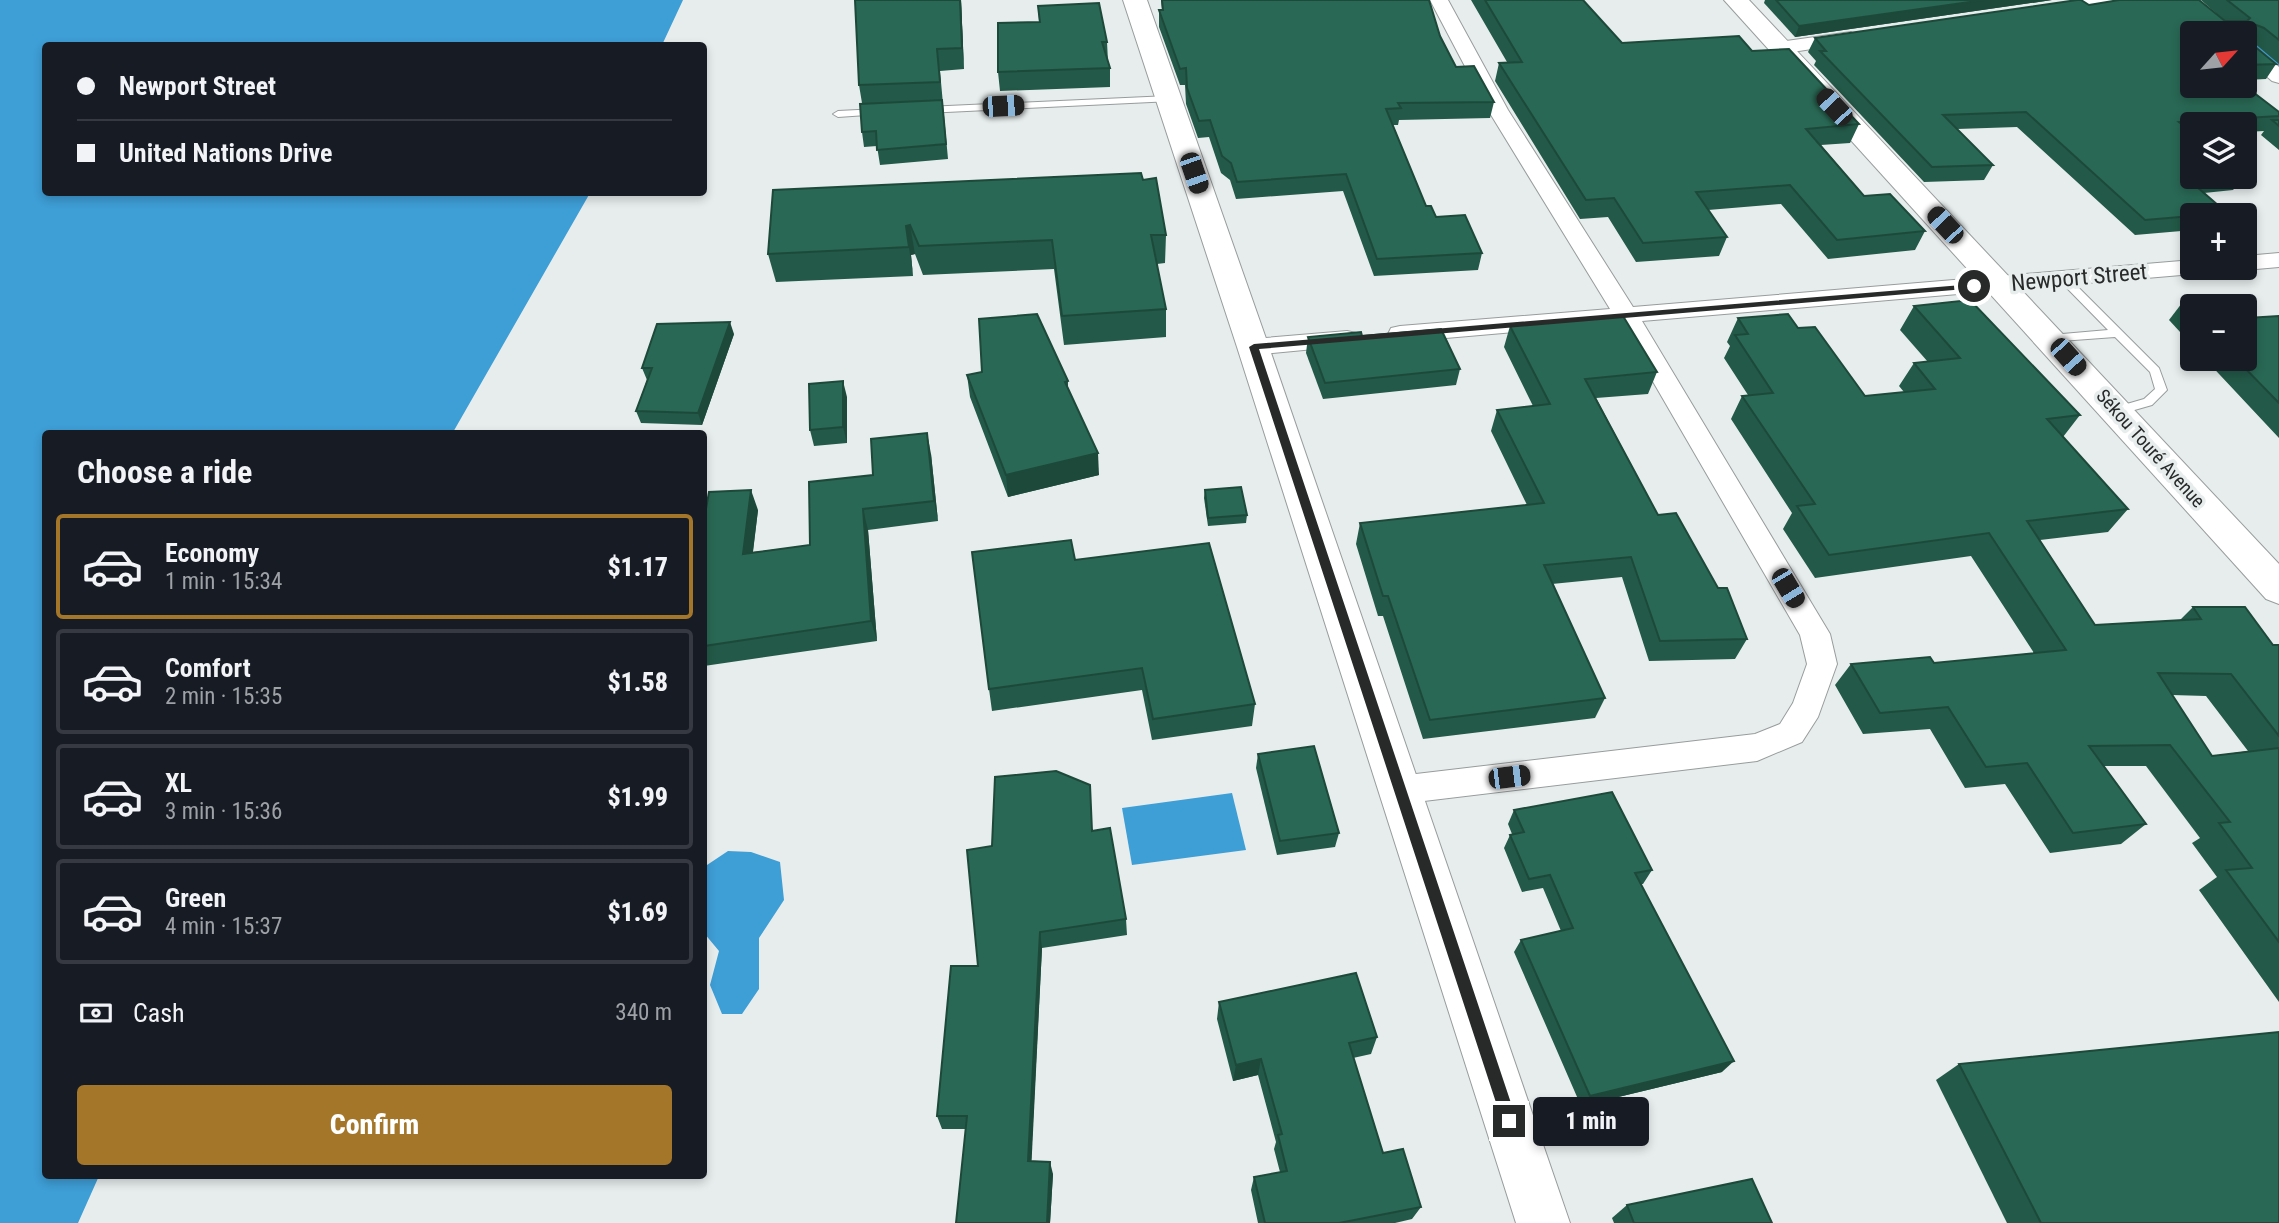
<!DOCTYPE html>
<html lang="en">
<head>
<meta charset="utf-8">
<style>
	:root { --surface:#171b24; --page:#20242c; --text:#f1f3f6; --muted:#9ea1a6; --line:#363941; --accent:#a47629 }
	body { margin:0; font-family:"Roboto Condensed",sans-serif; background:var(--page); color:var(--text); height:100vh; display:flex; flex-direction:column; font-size:26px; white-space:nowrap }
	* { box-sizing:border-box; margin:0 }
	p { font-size:23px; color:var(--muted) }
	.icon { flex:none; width:38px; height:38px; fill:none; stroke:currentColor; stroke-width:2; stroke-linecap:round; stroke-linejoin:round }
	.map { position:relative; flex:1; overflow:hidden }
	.side { position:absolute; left:42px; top:430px; width:665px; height:749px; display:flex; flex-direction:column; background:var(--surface); border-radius:7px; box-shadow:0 4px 10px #0003 }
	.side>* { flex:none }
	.hud { position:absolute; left:42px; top:42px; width:665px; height:154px; border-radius:7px; box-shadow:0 4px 10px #0003; display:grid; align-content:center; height:154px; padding:0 35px; background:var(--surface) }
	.needle { width:46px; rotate:63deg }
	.tools { position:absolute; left:2180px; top:21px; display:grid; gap:14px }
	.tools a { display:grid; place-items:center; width:77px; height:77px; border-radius:7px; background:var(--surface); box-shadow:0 4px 10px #0003; font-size:35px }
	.end { position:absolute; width:32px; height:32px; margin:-16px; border:9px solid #282a2a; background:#fff; box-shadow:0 0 0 4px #fff }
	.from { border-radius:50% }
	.bubble { position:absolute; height:49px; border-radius:7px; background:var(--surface); box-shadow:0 4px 10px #0003; font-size:23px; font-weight:800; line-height:49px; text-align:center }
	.car { position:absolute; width:21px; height:42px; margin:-21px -10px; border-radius:9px; box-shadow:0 0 5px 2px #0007; background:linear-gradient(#222 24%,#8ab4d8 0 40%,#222 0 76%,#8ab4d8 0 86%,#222 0) }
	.hud b { display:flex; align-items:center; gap:24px; height:66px; font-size:26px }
	.hud b+b { border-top:2px solid var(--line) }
	.hud i { width:18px; height:18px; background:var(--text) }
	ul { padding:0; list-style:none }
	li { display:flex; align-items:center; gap:21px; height:105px; margin:0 14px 10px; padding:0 21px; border:4px solid var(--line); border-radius:7px }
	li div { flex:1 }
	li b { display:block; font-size:26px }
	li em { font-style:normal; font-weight:800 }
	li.selected { border-color:var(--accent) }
	li>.icon { width:63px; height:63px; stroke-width:1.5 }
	h2 { padding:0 35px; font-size:32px; line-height:84px }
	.pay { display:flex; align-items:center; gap:18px; height:77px; padding:0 35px; font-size:26px }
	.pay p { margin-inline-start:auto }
	.action { display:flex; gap:14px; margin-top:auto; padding:14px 35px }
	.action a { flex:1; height:80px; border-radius:7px; background:var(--accent); color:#fff; font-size:28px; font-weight:800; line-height:80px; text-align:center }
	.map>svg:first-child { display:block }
</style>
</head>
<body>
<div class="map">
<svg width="2279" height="1223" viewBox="0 0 2279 1223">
	<rect width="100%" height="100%" fill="#e7eded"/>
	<g fill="#3e9ed6">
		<path d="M0,0H683L662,45L46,46V192L590,193L452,434H46V1176H99L78,1223H0Z"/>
		<path d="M1232,793L1246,850L1132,865L1122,808Z"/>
		<path d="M728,851L751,852L780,862L784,900L759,938V989L742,1014H722L710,985L719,951L704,933V867Z"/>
	</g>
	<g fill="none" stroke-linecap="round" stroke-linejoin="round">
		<path stroke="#3e9ed6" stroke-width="7" d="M2245,39L2279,67"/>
		<g stroke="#979c9c" stroke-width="2">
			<g id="lane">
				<path d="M1169,96L1174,99L1172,101L926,113L921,110L926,107Z"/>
				<path d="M878,109L881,110V114L838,117L833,114L838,111Z"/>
				<path d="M2063,275L2067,276L2159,368L2167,390L2152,405L2117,415L2111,411L2113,408L2144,399L2155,389L2150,372L2115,337L2047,342L2045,339L2051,335L2108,330L2059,280V276Z"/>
			</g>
		</g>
		<g stroke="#979c9c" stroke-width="2">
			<g id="street">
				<path d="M1430,0H1448L1508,110L1633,307L2193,260V268H2204L2201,272L2193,274L1642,321L1830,634L1837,664L1818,717L1802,742L1757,761L1399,804L1387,800L1382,790L1387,780L1399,776L1755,734L1780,724L1793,703L1807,664L1800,635L1619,323L1400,342L1391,340L1388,334L1391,328L1400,326L1610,309L1488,110Z"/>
				<path d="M2082,0H2123L2114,5L2050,16L2041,11L2044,7Z"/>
				<path d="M1851,32L1860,38L1858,42L1779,54L1769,48L1779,42Z"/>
				<path d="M2245,42L2252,44L2279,67V83L2272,81L2245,58Z"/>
				<path d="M2279,253V267L2245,270L2237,268H2245V256Z"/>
				<path d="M1347,331L1356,333L1359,339L1356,345L1253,355L1244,353L1241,347L1244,341L1253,339Z"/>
			</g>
		</g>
		<g stroke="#979c9c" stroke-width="2">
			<g id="secondary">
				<path d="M1123,0H1147L1269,347L1570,1223H1516L1237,347Z"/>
				<path d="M1724,0H1749L2279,564V604L2266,599Z"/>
			</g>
		</g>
		<use href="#lane" fill="#fff" fill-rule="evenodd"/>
		<use href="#street" fill="#fff" fill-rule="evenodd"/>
		<use href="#secondary" fill="#fff" fill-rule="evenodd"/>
	</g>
	<g fill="#235948" fill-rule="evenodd">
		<path d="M961,0L964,69L940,71L948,159L880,165L877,146L864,147L862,132V103L859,85Z"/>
		<path d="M1161,0H1429L1440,36L1456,67L1494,102L1490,118L1399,120L1398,125H1393L1426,206L1436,217L1482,253L1478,270L1374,276L1343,191L1236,199L1230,180L1221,173L1209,137L1198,138L1186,104L1185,85H1180L1159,27V10H1162Z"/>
		<path d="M1471,0H1583L1622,43L1752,51L1859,124L1850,143L1821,145L1864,196L1925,231L1915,250L1828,259L1781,204L1708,210L1727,237L1719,256L1636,262L1608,217L1580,219L1495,81L1499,63L1507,62Z"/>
		<path d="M1765,0H2052L1795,37L1764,3Z"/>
		<path d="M2201,0H2279V64L2253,42V45L2276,64L2266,79L2245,80V33L2193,86L2279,112V150L2261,135L2264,131L2245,132V124H2193V177H2244L2233,190L2204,193L2227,213L2226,215H2193V230L2135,235L2017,127L1957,129L1993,165L1984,180L1924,182L1814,65L1816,61L1808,52L1815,38L2225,21Z"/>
		<path d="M1038,6L1107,42L1108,61L1110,68V87L1000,91L998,72L1039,22Z"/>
		<path d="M1143,180L1166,235L1165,263L1157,264L1166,309V337L1064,345L1054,269L923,275L915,254L911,255L913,276L776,282L768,254Z"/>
		<path d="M2182,303L2193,306V346L2169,320Z"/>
		<path d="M1914,306L2080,415L2063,437L2128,509L2108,532L2040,540L2095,625L2180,620L2193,607L2273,645H2279V1002L2199,890L2217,877L2192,843L2200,838L2146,766H2104L2146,824L2121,844L2050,853L2005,784L1965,788L1930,729L1863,734L1835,685L1851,664L1934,663L2034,653L1971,556L1815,578L1783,529L1792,513L1731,419L1742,396L1748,395L1724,358L1730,346L1727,342L1738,318L1798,328L1865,396L1904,392L1899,386L1914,363L1928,362L1900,330ZM2172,695L2206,696L2248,751L2212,756Z"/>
		<path d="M2279,316V438L2205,359H2245L2247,318Z"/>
		<path d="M1510,326L1657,372L1648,394L1596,398L1658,515L1747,639L1735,659L1649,661L1622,577L1552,584L1605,698L1595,718L1423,739L1383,616H1378L1356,544L1360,523L1527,505L1491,431L1497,410L1533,406L1504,347Z"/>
		<path d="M734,334L702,425L641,423L636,411L647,380L642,368Z"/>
		<path d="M1362,336L1460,369L1456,385L1323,399L1306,353L1308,337Z"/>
		<path d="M967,375L1068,381V388L1099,475L1008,497L970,397Z"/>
		<path d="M847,397V443L814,446L810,430Z"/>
		<path d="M931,454L938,521L868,530L877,641L704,666V520L758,510L753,552L810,545Z"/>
		<path d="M1205,490L1247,515L1246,523L1208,526L1204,498Z"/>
		<path d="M1075,560L1255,704L1252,726L1152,740L1142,690L992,711L989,689Z"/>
		<path d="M1258,754L1339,833L1335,847L1277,855L1256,768Z"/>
		<path d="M1514,810L1652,870L1643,884H1641L1722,1072L1581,1106L1514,952L1521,940L1561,931L1543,888L1522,892L1504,848L1510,835L1512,834L1508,824Z"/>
		<path d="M1092,831L1126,919L1127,935L1042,948L1031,1161L1053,1174L1050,1223H956L966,1129H942L937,1116L978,966L992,846Z"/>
		<path d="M1219,1002L1377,1037L1371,1054L1353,1058L1383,1153L1421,1207L1412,1219L1395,1223H1258L1251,1190L1254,1177L1280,1172L1274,1149L1276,1142L1258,1075L1233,1081L1217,1019Z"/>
		<path d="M1959,1064L2279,1223H2007L1936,1080Z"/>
		<path d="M1627,1205L1772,1223H1614L1612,1218Z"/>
	</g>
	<g fill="#1d493b">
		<path d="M960,0H961L964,69L962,48Z"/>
		<path d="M1984,0H2052L1795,37L1799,26Z"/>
		<path d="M910,225L915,254L911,255L913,276L906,226Z"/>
		<path d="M730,322L734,334L702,425L698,413Z"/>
		<path d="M843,381L847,397V443L843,427Z"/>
		<path d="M927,433L931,454L938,521L934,501Z"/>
		<path d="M1098,453L1099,475L1008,497L1006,475Z"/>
		<path d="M751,490L758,510L750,574L743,554Z"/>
		<path d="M863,509L868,530L877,641L871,621Z"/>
		<path d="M1040,932L1042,948L1031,1173L1028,1161Z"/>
		<path d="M1261,1059L1258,1075L1233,1081L1236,1065Z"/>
		<path d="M1734,1061L1722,1072L1581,1106L1590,1096Z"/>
		<path d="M1050,1162L1053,1174L1050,1223H1047Z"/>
	</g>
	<g fill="#296854" stroke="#1d493b" stroke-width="2">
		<path d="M855,0H960L962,48L937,49L940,82L859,85Z"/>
		<path d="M1162,0H1429L1440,36L1456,67L1474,66L1494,102L1398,103L1401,108L1386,109L1426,206H1431L1436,217L1465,215L1482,253L1377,259L1346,174L1237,182L1231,163L1222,156L1210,120L1199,121L1187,88L1186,68L1180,69L1159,10H1163Z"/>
		<path d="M1485,0H1583L1622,43L1739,36L1752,51L1789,49L1859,124L1806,129L1864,196L1890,194L1925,231L1837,240L1790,185L1696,192L1727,237L1643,243L1614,198L1586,200L1499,63L1522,62Z"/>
		<path d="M1776,0H1984L1799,26Z"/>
		<path d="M2077,0H2081L2089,5L2119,0H2199L2225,21H2247L2250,18L2227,0H2279V40L2264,28L2256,25L2252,28L2253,45L2276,64L2245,65V33H2193V86H2245L2279,112V116L2179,122L2193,133V177H2227L2189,180L2227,213L2145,220L2026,112L1943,115L1993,165L1932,167L1820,51H1826L1815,38Z"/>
		<path d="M1099,3L1107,42H1102L1110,68L998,72V23L1040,22L1038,6Z"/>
		<path d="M942,100L946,144L877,150L876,131L862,132L860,104Z"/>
		<path d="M2272,120H2279V126Z"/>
		<path d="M1141,173L1143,180L1156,178L1166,235H1151L1166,309L1062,316L1052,240L919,246L910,225L906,226L909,247L768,254L773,190Z"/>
		<path d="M2227,299L2235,306H2193V314L2182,303Z"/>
		<path d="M1970,300L2080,415L2047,419L2128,509L2027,521L2095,625L2201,619L2193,607H2245L2273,645H2279V736L2231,674L2158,673L2212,756L2279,748V942L2226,870L2252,868L2219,823L2230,822L2170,745L2089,746L2146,824L2073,833L2027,763L1986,767L1948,707L1880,713L1851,664L1930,657L1934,663L2066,650L1989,533L1829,555L1797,506L1815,504L1742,396L1773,393L1735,335L1748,334L1738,318L1788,314L1798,328L1815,327L1865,396L1935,389L1914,363L1960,358L1914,306Z"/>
		<path d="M1037,314L1068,381L1065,382L1098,453L1006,475L967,375L982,372L979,319Z"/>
		<path d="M1623,316L1657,372L1585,379L1658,515L1676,513L1718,588H1727L1747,639L1660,641L1631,557L1544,565L1605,698L1430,720L1388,596H1383L1360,523L1544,503L1497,410L1550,404L1510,326Z"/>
		<path d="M2245,316L2247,318L2279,316V403L2236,359H2245Z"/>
		<path d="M730,322L698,413L636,411L652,368H642L657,324Z"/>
		<path d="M1441,329L1460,369L1325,383L1308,337L1361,332L1362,336Z"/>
		<path d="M843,381V427L810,430L809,384Z"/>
		<path d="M927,433L934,501L863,509L871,621L704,646V520L709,492L751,490L743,554L810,545L809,482L873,475L871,439Z"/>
		<path d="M1241,487L1247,515L1208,518L1205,490Z"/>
		<path d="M1071,540L1075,560L1209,543L1255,704L1153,719L1142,668L989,689L972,552Z"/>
		<path d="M1314,746L1339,833L1280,841L1258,754Z"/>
		<path d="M1056,771L1090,785L1092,831L1110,828L1126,919L1040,932L1028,1161L1050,1162L1047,1223H956L967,1116H937L951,966H978L967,850L992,846L995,777Z"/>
		<path d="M1612,792L1652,870L1635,873L1734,1061L1590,1096L1521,940L1573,928L1550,875L1529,879L1510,835L1524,832L1514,810Z"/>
		<path d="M1356,973L1377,1037L1349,1043L1383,1153L1403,1149L1421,1207L1339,1223H1265L1254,1177L1287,1171L1278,1135L1282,1134L1261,1059L1236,1065L1219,1002Z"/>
		<path d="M2279,1032V1223H2041L1959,1064Z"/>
		<path d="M1752,1179L1772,1223H1634L1627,1205Z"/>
	</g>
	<path fill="#282a2a" d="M1974,284H1977V288L1259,349L1517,1121L1514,1127L1509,1129L1504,1127L1249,347L1254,344Z"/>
	<g text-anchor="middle" stroke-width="7" stroke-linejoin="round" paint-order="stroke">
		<g font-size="19" fill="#282a2a" stroke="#e7eded">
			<text transform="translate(2151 448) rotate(48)" y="7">Sékou Touré Avenue</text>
		</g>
		<g font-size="23" fill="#282a2a" stroke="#e7eded">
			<text transform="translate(2079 277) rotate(-5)" y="8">Newport Street</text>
		</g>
	</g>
</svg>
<div class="tools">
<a><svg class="needle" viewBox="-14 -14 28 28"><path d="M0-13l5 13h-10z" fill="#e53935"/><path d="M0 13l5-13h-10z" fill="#9ea1a6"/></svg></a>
<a><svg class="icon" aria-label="layers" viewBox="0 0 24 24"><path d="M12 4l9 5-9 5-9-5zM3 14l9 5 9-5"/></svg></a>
<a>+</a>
<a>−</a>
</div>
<i class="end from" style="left:1974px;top:286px"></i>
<i class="end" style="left:1509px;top:1121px"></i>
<div class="bubble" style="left:1533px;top:1097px;width:116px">1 min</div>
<i class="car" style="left:1003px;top:106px;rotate:87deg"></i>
<i class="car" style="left:1834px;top:107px;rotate:317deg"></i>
<i class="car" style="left:1194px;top:173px;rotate:161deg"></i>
<i class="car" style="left:1945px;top:225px;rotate:317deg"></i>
<i class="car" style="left:2068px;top:357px;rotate:138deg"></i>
<i class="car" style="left:1788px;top:588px;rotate:149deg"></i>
<i class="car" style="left:1509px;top:777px;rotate:83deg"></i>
<div class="hud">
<b><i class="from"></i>Newport Street</b>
<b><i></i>United Nations Drive</b>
</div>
<section class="side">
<h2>Choose a ride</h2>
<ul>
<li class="selected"><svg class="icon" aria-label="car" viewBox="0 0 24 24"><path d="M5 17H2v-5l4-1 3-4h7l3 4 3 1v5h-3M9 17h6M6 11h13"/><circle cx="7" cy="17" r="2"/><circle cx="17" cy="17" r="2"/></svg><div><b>Economy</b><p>1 min · 15:34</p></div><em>$1.17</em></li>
<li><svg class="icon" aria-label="car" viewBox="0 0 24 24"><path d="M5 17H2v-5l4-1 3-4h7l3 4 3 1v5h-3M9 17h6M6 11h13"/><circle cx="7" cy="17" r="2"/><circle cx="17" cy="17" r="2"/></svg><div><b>Comfort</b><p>2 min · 15:35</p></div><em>$1.58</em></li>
<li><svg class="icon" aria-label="car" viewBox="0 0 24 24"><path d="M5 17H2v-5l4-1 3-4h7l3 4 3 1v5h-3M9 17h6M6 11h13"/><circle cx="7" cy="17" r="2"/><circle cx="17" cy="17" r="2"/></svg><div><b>XL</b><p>3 min · 15:36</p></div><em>$1.99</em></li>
<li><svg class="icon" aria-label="car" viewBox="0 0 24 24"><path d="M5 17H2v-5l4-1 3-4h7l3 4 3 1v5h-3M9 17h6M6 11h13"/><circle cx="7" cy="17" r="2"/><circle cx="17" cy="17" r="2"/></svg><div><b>Green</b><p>4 min · 15:37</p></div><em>$1.69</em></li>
</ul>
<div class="pay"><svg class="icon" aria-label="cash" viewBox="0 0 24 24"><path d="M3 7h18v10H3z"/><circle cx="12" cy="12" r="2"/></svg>Cash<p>340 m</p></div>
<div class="action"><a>Confirm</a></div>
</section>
</div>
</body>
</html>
